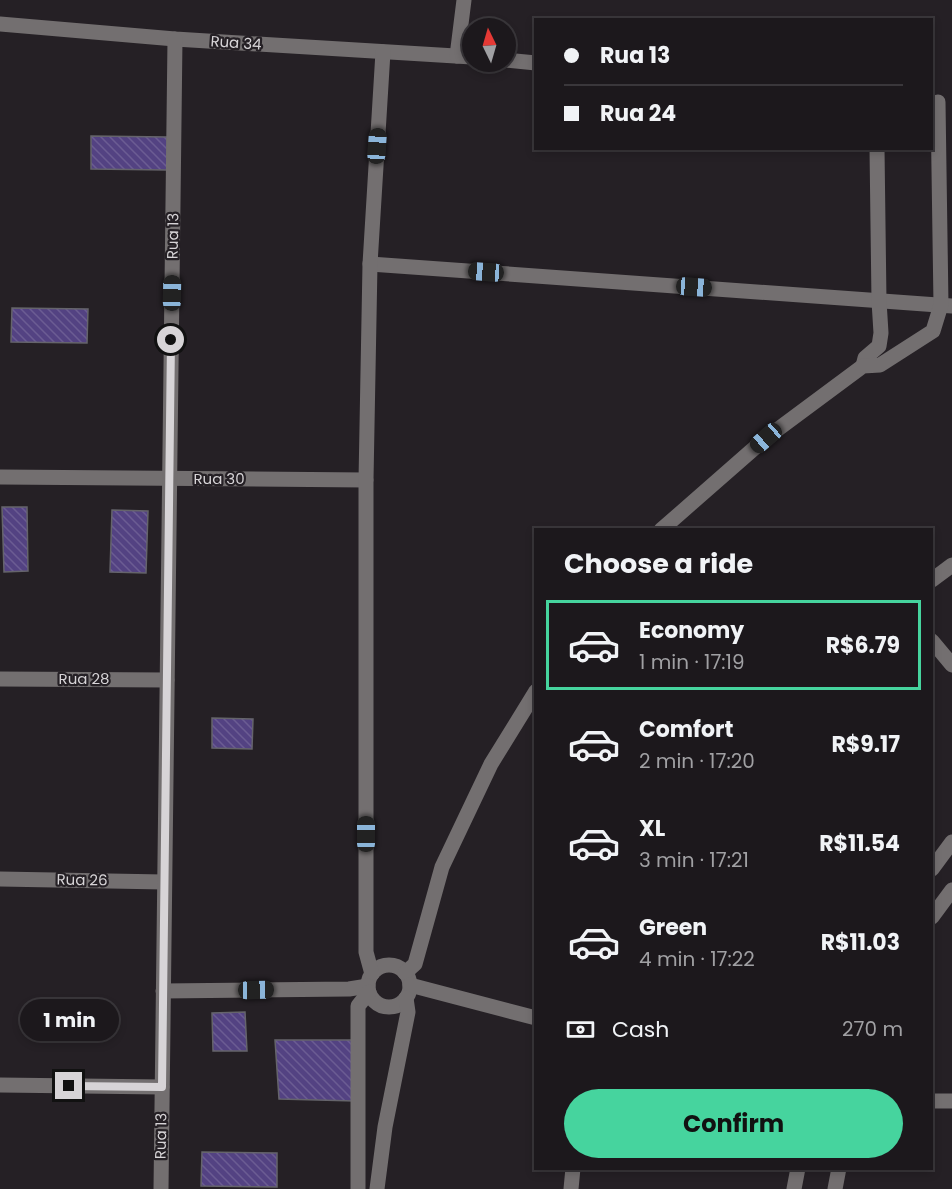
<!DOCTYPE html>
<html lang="en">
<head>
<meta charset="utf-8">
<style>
	:root { --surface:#1c181c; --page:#292529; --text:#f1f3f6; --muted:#a0a0a3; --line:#3a373b; --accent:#46d49e }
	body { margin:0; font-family:Poppins,sans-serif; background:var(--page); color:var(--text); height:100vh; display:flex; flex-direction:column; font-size:22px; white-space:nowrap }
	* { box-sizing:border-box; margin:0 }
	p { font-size:20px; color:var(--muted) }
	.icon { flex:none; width:33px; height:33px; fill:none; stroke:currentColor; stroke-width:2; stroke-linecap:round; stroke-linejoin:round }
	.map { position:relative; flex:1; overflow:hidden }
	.side { position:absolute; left:534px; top:528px; width:399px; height:642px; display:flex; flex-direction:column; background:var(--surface); border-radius:0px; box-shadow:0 3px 9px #0003,0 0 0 2px var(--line) }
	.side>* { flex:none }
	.hud { position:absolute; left:534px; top:18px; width:399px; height:132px; border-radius:0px; box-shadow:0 3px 9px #0003,0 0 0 2px var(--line); display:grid; align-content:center; height:132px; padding:0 30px; background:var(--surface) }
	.needle { width:39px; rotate:355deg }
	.fabs { position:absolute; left:462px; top:18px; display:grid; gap:12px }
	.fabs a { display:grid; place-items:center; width:54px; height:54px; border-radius:50%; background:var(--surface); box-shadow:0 3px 9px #0003,0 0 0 2px var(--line); font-size:30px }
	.end { position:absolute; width:27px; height:27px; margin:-14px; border:8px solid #d7d4d7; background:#111; box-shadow:0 0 0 3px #111 }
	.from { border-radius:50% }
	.bubble { position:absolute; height:42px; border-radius:21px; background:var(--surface); box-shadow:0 3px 9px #0003,0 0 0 2px var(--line); font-size:20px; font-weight:700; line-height:42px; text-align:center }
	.car { position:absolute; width:18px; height:36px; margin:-18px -9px; border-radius:8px; box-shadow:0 0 4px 2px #0007; background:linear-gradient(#222 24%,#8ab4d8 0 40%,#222 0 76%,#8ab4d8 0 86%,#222 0) }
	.hud b { display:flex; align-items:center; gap:21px; height:57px; font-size:22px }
	.hud b+b { border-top:2px solid var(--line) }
	.hud i { width:15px; height:15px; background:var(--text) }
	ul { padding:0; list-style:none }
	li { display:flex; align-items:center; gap:18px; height:90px; margin:0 12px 9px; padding:0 18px; border:3px solid transparent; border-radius:0px }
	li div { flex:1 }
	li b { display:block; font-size:22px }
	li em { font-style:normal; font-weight:700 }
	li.current { border-color:var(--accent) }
	li>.icon { width:54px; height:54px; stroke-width:1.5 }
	h2 { padding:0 30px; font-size:27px; line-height:72px }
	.pay { display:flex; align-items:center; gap:15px; height:66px; padding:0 30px; font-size:22px }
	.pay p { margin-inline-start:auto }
	.action { display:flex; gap:12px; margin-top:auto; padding:12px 30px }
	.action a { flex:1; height:69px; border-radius:36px; background:var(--accent); color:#111; font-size:24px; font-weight:700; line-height:69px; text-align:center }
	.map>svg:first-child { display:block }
</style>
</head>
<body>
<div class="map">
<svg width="952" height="1189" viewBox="0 0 952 1189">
	<defs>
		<pattern id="building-back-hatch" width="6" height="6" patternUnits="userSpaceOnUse" patternTransform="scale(1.5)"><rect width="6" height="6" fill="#534282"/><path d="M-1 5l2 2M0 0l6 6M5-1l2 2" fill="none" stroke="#6b5c93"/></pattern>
	</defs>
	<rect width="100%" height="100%" fill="#252025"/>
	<g fill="url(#building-back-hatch)" stroke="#65646b" stroke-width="1.5">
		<path d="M91,136L167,137V170L91,169Z"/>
		<path d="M12,308L88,309L87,343L11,342Z"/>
		<path d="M2,507H27L28,571L4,572Z"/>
		<path d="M112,510L148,511L146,573L110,572Z"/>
		<path d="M212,718L253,719L252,749L212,748Z"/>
		<path d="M245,1012L247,1051H213L212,1013Z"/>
		<path d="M275,1040H352L355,1101L279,1099Z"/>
		<path d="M202,1152L277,1153V1187L201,1186Z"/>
	</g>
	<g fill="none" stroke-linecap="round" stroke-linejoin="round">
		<g stroke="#736f70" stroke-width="15">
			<path d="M0,24L175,39L472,57"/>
			<path d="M457,56L464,0"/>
			<path d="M506,60L536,63"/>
			<path d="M370,264L952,306"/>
			<path d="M863,366L865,358L879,346L881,333L879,301L877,148"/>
			<path d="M0,477L366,480"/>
			<path d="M661,530L766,438L863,366L880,365L933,331L941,305L938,102"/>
			<path d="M932,580L952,565"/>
			<path d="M932,641L952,665"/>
			<path d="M0,679L167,680"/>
			<path d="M932,869L952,842"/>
			<path d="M0,879L164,882"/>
			<path d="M932,917L952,890"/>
			<circle cx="389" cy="986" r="21"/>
			<path d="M405,973L415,964L442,867L491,764L536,691"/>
			<path d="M372,974L366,952V480L370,264L383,52"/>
			<path d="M410,985L536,1018"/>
			<path d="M163,991L349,989L368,986"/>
			<path d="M0,1085L162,1087"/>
			<path d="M932,1101H952"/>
			<path d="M161,1189L175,39"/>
			<path d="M358,1189V1006L369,992"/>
			<path d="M377,1189L385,1127L408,1012L406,998"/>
			<path d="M571,1189L573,1168"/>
			<path d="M794,1189L798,1168"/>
			<path d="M835,1189L839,1168"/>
		</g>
	</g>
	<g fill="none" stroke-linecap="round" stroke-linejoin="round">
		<path stroke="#d7d4d7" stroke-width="8" d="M69,1086L162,1087L171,340"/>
	</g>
	<g text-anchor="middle" stroke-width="4.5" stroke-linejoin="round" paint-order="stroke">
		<g font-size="15" fill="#d7d4d7" stroke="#252025">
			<text transform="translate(236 43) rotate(4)" y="5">Rua 34</text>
			<text transform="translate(173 236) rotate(-89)" y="5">Rua 13</text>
			<text x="219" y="484">Rua 30</text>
			<text x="84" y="684">Rua 28</text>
			<text transform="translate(82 880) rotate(1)" y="5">Rua 26</text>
			<text transform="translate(161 1136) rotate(-89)" y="5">Rua 13</text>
		</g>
	</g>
</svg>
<div class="fabs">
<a><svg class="needle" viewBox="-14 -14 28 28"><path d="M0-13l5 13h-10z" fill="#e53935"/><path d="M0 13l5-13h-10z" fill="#a0a0a3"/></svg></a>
</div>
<i class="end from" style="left:171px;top:340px"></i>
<i class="end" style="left:69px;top:1086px"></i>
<div class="bubble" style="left:20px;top:999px;width:99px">1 min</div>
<i class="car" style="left:377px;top:146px;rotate:4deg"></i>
<i class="car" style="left:486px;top:272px;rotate:274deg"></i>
<i class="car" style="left:694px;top:287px;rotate:94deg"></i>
<i class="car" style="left:172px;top:293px;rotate:1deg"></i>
<i class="car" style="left:766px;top:438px;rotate:229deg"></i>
<i class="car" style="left:366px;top:834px;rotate:0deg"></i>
<i class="car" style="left:256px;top:990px;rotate:89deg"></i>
<div class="hud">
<b><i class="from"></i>Rua 13</b>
<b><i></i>Rua 24</b>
</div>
<section class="side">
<h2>Choose a ride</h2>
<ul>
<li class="current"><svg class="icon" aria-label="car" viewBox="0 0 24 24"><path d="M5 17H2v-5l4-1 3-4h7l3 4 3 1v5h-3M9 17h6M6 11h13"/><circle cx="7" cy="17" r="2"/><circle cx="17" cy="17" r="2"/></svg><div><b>Economy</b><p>1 min · 17:19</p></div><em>R$6.79</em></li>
<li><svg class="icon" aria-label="car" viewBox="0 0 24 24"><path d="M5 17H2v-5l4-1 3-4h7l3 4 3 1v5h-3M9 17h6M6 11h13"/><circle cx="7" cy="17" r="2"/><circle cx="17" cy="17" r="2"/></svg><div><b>Comfort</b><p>2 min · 17:20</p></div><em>R$9.17</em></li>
<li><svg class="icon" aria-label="car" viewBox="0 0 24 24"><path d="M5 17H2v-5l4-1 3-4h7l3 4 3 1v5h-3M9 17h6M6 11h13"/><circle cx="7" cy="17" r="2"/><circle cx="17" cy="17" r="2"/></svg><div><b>XL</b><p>3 min · 17:21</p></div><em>R$11.54</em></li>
<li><svg class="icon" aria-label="car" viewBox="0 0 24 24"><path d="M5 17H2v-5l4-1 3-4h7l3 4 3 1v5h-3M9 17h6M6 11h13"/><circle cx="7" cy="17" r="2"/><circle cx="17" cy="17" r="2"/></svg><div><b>Green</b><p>4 min · 17:22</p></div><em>R$11.03</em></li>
</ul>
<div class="pay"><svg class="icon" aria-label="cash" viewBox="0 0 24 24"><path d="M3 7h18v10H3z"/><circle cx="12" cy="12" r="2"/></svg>Cash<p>270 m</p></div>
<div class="action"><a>Confirm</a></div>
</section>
</div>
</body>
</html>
